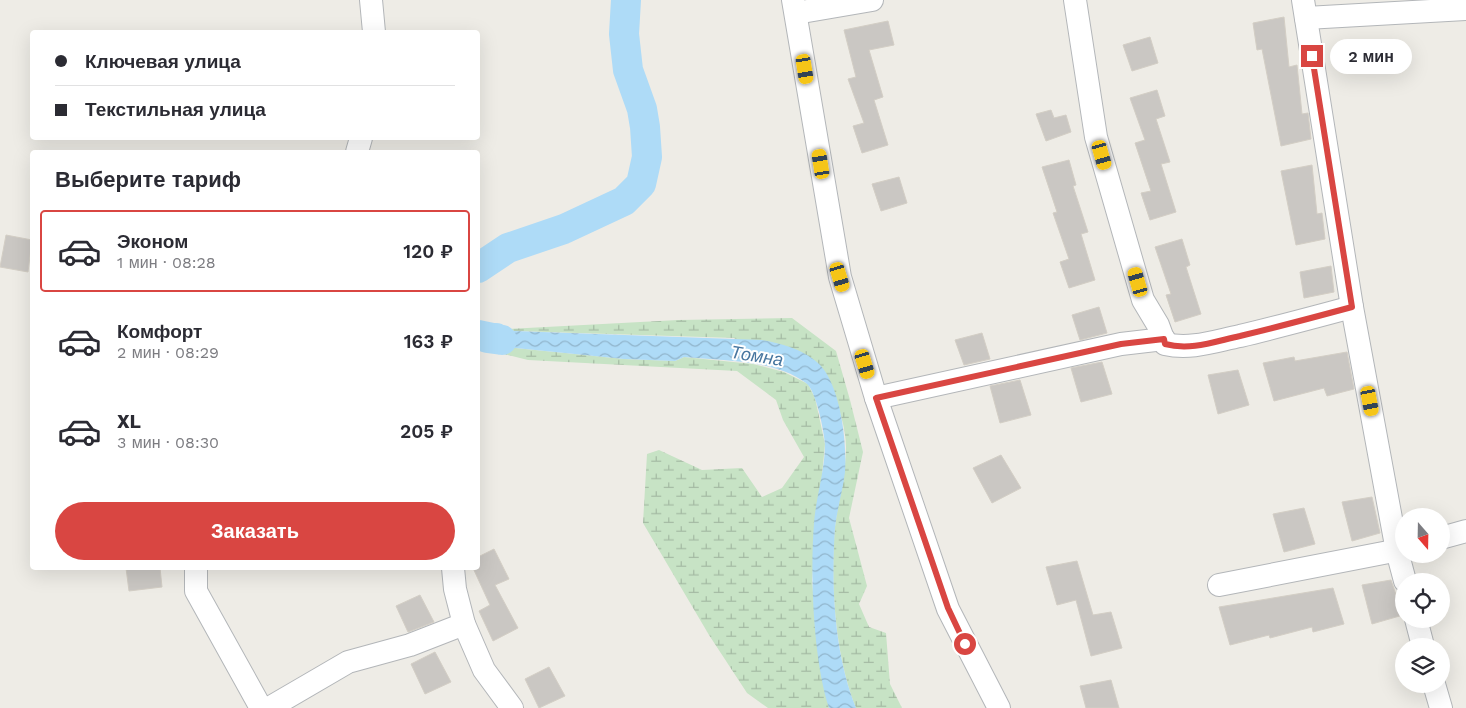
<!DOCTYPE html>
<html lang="ru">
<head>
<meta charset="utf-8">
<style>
	:root { --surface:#fff; --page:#f2f2f3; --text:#2b2b33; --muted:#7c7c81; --line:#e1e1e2; --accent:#d94642 }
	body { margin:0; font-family:"Work Sans",sans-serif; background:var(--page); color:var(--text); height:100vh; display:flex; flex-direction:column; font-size:19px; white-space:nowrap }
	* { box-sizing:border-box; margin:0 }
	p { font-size:16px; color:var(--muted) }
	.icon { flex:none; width:28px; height:28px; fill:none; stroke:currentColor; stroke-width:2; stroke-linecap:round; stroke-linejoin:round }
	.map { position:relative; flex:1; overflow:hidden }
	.drawer { position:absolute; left:30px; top:150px; width:450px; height:420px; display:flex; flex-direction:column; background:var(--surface); border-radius:5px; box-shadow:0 5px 20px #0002 }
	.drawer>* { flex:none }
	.top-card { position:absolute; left:30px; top:30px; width:450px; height:110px; border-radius:5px; box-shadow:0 5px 20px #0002; display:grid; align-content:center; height:110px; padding:0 25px; background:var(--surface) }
	.needle { width:32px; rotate:160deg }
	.controls { position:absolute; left:1395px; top:508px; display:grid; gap:10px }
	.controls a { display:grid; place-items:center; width:55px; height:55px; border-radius:50%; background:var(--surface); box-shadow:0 5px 20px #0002; font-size:25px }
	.end { position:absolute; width:22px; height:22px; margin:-11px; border:6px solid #d94642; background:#fff; box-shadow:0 0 0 2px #fff }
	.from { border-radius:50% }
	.bubble { position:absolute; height:35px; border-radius:18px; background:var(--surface); box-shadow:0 5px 20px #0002; font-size:16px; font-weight:600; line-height:35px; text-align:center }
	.car { position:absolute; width:15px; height:30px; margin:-15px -8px; border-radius:6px; box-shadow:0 0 4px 1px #0007; background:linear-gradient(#f5c518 24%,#345 0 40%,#f5c518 0 76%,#345 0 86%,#f5c518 0) }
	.top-card b { display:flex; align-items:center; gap:18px; height:48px; font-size:19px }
	.top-card b+b { border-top:1px solid var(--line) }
	.top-card i { width:12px; height:12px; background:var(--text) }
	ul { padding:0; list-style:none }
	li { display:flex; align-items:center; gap:15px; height:82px; margin:0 10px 8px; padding:0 15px; border:2px solid transparent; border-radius:5px }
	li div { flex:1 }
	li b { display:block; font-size:19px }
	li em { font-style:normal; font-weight:600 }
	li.active { border-color:var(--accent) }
	li>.icon { width:45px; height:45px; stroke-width:1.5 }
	h2 { padding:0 25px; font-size:22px; line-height:60px }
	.button { display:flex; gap:10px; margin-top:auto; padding:10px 25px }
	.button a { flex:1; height:58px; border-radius:30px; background:var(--accent); color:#fff; font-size:20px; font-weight:600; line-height:58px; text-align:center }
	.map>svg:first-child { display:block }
</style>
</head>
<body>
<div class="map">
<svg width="1466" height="708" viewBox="0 0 1466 708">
	<defs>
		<pattern id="wetland-marsh" width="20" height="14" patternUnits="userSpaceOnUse" patternTransform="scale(1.25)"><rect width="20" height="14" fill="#c7e3c5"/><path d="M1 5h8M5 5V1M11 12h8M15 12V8" fill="none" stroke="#a5bba4"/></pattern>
		<pattern id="water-waves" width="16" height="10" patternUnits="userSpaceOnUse" patternTransform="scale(1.25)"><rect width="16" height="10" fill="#aedbf7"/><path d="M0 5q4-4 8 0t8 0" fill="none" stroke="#91b5cc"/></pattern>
	</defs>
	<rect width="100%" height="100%" fill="#eeece6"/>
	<g fill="url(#wetland-marsh)">
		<path d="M792,318L836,351L850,400L863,452L849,518L867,586L859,604L869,627L886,633L890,684L902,708H856C835,656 830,582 835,527C838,500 846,474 846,447C846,427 838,406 832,387L734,338L487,330L678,320Z"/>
		<path d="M487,345L624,359L675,361L684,357L753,364L784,372L808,384L815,398L825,444L812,580L817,639L829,708H768L747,693L709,635L643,523L647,454L659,450L702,470L742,468L762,497L782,488L804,457L783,420L776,400L737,371L528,360L487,350Z"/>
	</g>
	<path fill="url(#water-waves)" d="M487,330L762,340C783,344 806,350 821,366C841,389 847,442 845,472C843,490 837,509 835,528C831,586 834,653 856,708H829C813,659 810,574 814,523C816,497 825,470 825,444C824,431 816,390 806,383C773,359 723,361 684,357L675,361L624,359L487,345Z"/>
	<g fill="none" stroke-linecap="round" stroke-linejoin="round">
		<g stroke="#aedbf7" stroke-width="30">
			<path d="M478,268L508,248L564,229L624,201L641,184L647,157L645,127L642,109L628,70L624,34L626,0"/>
			<path d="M478,335L502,340L487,338H496"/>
		</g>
	</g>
	<g fill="#cac7c3" stroke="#d3cec5">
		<path d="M1284,17L1289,67L1297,65L1302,114L1308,113L1311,139L1281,146L1262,49L1257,50L1253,23Z"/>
		<path d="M888,21L894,45L869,50L883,97L874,100L888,145L862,153L853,126L864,123L848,79L856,77L844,30Z"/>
		<path d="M1150,37L1158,63L1132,71L1123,45Z"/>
		<path d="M1157,90L1165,116L1156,119L1170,162L1161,164L1176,212L1150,220L1141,193L1151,191L1135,143L1145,140L1130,98Z"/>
		<path d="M1051,110L1054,118L1066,115L1071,132L1046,141L1036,114Z"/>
		<path d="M1069,160L1076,185L1073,186L1088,232L1081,234L1095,280L1069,288L1060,262L1069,259L1053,213L1057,212L1042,167Z"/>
		<path d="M1312,165L1317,214L1322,213L1325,239L1296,245L1281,171Z"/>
		<path d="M899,177L907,203L881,211L872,184Z"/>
		<path d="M6,235L32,240L28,272L0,267Z"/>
		<path d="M1182,239L1190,265L1186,267L1201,314L1175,322L1166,295L1171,294L1155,247Z"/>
		<path d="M1331,266L1334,292L1304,298L1300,272Z"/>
		<path d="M1099,307L1107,333L1080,340L1072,315Z"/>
		<path d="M982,333L990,359L964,365L955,340Z"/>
		<path d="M1347,352L1354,389L1327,396L1324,388L1274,401L1263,363L1294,357L1295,361Z"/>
		<path d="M1102,362L1112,394L1081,402L1071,368Z"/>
		<path d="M1238,370L1249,405L1218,414L1208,375Z"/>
		<path d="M1020,380L1031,415L1000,423L990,386Z"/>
		<path d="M1001,455L1021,488L992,503L973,468Z"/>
		<path d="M1372,497L1380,533L1352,541L1342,502Z"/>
		<path d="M1304,508L1315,544L1284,552L1273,514Z"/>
		<path d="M494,549L509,579L495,585L518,628L493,641L479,611L490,605L473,568H478V557Z"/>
		<path d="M1077,561L1093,615L1111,612L1122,648L1091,656L1076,600L1057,605L1046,567Z"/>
		<path d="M126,568H160L162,587L129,591Z"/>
		<path d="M1391,580L1403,615L1372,624L1362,585Z"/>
		<path d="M1333,588L1344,624L1313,632L1312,627L1270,638L1269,635L1230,645L1219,607Z"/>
		<path d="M420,595L434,622L408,632L396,606Z"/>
		<path d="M435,652L451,682L425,694L411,664Z"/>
		<path d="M549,667L565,696L539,708L525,679Z"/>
		<path d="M1111,680L1119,708H1086L1080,686Z"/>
	</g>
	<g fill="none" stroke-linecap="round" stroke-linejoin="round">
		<g stroke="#b3b6b9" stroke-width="24">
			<g id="minor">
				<path d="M371,0L374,32"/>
				<path d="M793,0L840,277L876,398L948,609L999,708"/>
				<path d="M1075,0L1096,137L1143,300L1158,325L1165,344C1191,350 1215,341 1240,336C1278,327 1315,317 1352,307"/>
				<path d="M1303,0L1352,307L1397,551L1405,581"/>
				<path d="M796,13L872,0"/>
				<path d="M1306,18L1466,9"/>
				<path d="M357,152L361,138"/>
				<path d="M876,398L1121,344L1164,339"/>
				<path d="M1441,538L1466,531"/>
				<path d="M196,568V591L261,708"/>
				<path d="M453,568L455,589L464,624L484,670L512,708"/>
				<path d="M1219,585L1404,549"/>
				<path d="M1416,619L1423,646"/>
				<path d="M1434,684L1441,708"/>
				<path d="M269,708L348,662L410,645L464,624"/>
			</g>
		</g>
		<use href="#minor" stroke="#fff" stroke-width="22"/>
	</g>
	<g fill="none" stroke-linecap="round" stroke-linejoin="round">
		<path stroke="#d94642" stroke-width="6" d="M965,644L948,608L876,398L1121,344L1164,339L1165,344C1191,351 1216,341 1240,336C1278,327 1315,317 1352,307L1312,56"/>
	</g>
	<g text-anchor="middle" stroke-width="4" stroke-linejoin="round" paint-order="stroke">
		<g font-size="18" font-style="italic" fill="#4877a0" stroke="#fff">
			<text transform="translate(757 356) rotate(9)" y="6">Томна</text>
		</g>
	</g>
</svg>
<div class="controls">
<a><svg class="needle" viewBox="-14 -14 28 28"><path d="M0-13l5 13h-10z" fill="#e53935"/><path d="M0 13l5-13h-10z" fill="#7c7c81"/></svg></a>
<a><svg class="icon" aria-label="locate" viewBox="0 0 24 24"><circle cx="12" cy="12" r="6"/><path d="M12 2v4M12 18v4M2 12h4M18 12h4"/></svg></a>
<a><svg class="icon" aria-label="layers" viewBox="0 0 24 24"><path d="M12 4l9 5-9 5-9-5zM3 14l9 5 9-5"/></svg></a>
</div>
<i class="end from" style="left:965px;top:644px"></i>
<i class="end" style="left:1312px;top:56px"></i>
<div class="bubble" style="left:1330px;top:39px;width:82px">2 мин</div>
<i class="car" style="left:805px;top:69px;rotate:171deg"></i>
<i class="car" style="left:1102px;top:155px;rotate:164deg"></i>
<i class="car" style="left:821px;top:164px;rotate:351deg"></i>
<i class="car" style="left:840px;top:277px;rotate:163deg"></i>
<i class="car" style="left:1138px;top:282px;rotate:344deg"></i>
<i class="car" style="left:865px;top:364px;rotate:163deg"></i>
<i class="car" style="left:1370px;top:401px;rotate:169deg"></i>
<div class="top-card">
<b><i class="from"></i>Ключевая улица</b>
<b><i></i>Текстильная улица</b>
</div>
<section class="drawer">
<h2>Выберите тариф</h2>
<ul>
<li class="active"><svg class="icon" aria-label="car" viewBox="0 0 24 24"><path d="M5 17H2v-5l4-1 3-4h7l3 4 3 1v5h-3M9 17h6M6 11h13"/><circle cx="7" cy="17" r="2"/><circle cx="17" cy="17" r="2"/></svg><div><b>Эконом</b><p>1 мин · 08:28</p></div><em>120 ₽</em></li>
<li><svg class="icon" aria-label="car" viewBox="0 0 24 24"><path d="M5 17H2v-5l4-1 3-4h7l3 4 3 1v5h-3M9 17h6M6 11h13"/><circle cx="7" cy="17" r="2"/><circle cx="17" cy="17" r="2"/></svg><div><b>Комфорт</b><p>2 мин · 08:29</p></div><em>163 ₽</em></li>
<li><svg class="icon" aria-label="car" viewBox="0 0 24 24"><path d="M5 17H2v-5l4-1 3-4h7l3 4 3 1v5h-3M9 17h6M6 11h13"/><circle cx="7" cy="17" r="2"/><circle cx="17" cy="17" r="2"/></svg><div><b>XL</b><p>3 мин · 08:30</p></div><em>205 ₽</em></li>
</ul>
<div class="button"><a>Заказать</a></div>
</section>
</div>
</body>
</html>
